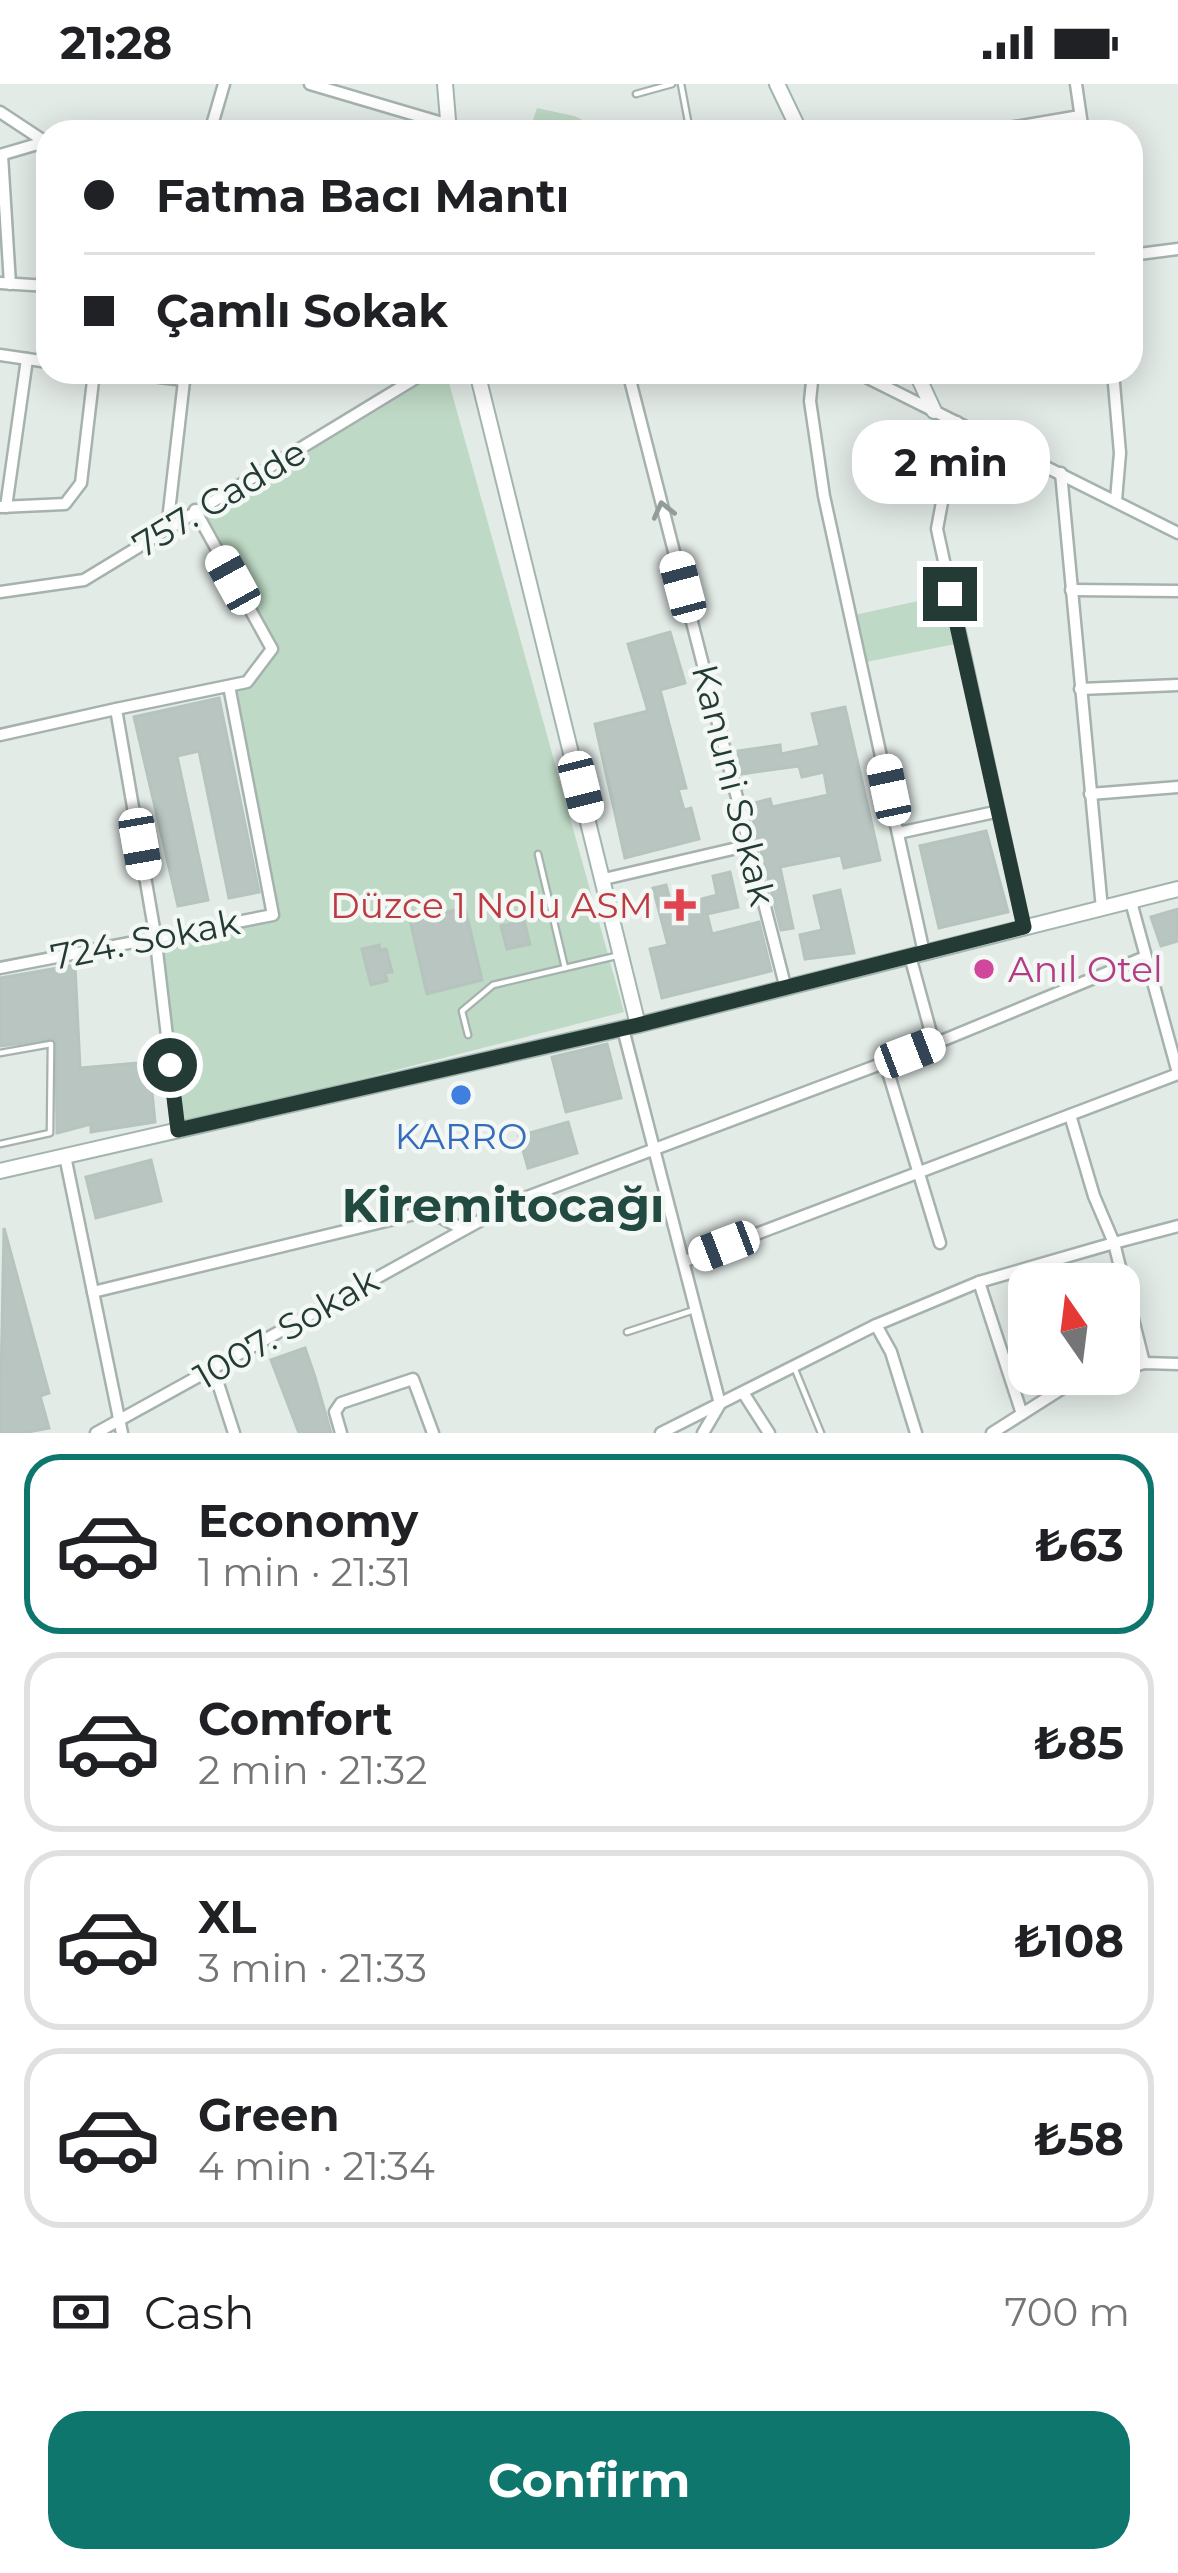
<!DOCTYPE html>
<html lang="en">
<head>
<meta charset="utf-8">
<style>
	:root { --surface:#fff; --page:#f2f2f2; --text:#202124; --muted:#757577; --line:#e0e0e0; --accent:#0f766e }
	body { margin:0; font-family:Montserrat,sans-serif; background:var(--page); color:var(--text); height:100vh; display:flex; flex-direction:column; font-size:45px; white-space:nowrap }
	* { box-sizing:border-box; margin:0 }
	p { font-size:39px; color:var(--muted) }
	.icon { flex:none; width:66px; height:66px; fill:none; stroke:currentColor; stroke-width:2; stroke-linecap:round; stroke-linejoin:round }
	.map { position:relative; height:1349px; overflow:hidden }
	.details { display:flex; flex-direction:column; background:var(--surface); flex:1 }
	.details>* { flex:none }
	.banner { position:absolute; left:36px; top:36px; width:1107px; height:264px; border-radius:36px; box-shadow:0 6px 30px #0003; display:grid; align-content:center; height:264px; padding:0 48px; background:var(--surface) }
	.needle { width:78px; rotate:346deg }
	.tools { position:absolute; left:1008px; top:1179px; display:grid; gap:24px }
	.tools a { display:grid; place-items:center; width:132px; height:132px; border-radius:24px; background:var(--surface); box-shadow:0 6px 30px #0003; font-size:60px }
	.end { position:absolute; width:54px; height:54px; margin:-27px; border:15px solid #243a34; background:#fff; box-shadow:0 0 0 6px #fff }
	.from { border-radius:50% }
	.bubble { position:absolute; height:84px; border-radius:36px; background:var(--surface); box-shadow:0 6px 30px #0003; font-size:39px; font-weight:700; line-height:84px; text-align:center }
	.car { position:absolute; width:36px; height:72px; margin:-36px -18px; border-radius:15px; box-shadow:0 0 9px 3px #0007; background:linear-gradient(#fff 24%,#345 0 40%,#fff 0 76%,#345 0 86%,#fff 0) }
	.banner b { display:flex; align-items:center; gap:42px; height:114px; font-size:45px }
	.banner b+b { border-top:3px solid var(--line) }
	.banner i { width:30px; height:30px; background:var(--text) }
	ul { padding:21px 0 0; list-style:none }
	li { display:flex; align-items:center; gap:36px; height:180px; margin:0 24px 18px; padding:0 24px; border:6px solid var(--line); border-radius:36px }
	li div { flex:1 }
	li b { display:block; font-size:45px }
	li em { font-style:normal; font-weight:700 }
	li.on { border-color:var(--accent) }
	li>.icon { width:108px; height:108px; stroke-width:1.5 }
	.pay { display:flex; align-items:center; gap:30px; height:132px; padding:0 48px; font-size:45px }
	.pay p { margin-inline-start:auto }
	.action { display:flex; gap:24px; margin-top:auto; padding:24px 48px }
	.action a { flex:1; height:138px; border-radius:36px; background:var(--accent); color:#fff; font-size:48px; font-weight:700; line-height:138px; text-align:center }
	.status { display:flex; justify-content:space-between; align-items:center; height:84px; padding:0 60px; background:var(--surface); direction:ltr }
	.status svg { height:33px; fill:currentColor }
	.map>svg:first-child { display:block }
</style>
</head>
<body>
<div class="status"><b>21:28</b><svg viewBox="0 0 49 12"><path d="M0 12V9h3v3zM5 12V6h3v6zM10 12V3h3v9zM15 12V0h3v12zM26 1h20v11H26zM47 4h2v5h-2z"/></svg></div>
<div class="map">
<svg width="1178" height="1349" viewBox="0 0 1178 1349">
	<rect width="100%" height="100%" fill="#e3ebe7"/>
	<g fill="#bed9c5">
		<path d="M537,24L574,32L608,48H529Z"/>
		<path d="M441,288H446L624,928L183,1040L162,856L278,832L236,608L275,569L203,432Z"/>
		<path d="M950,510L960,559L861,579L850,532Z"/>
	</g>
	<g fill="#b8c5c0" stroke="#b6c4be" stroke-width="3">
		<path d="M670,548L685,599L660,606L686,704L678,705L684,726L691,724L699,755L625,774L595,640L648,627L628,560Z"/>
		<path d="M219,614L259,808L229,814L199,667L177,672L208,816L178,822L134,633Z"/>
		<path d="M845,623L880,776L844,784L841,771L780,783L793,844L781,846L749,720L770,715L772,723L828,711L824,688L802,693L799,682L741,690L738,667L780,661L781,670L820,662L812,630Z"/>
		<path d="M986,747L1008,828L939,844L920,762Z"/>
		<path d="M730,788L738,823L707,830L712,850L759,838L771,887L662,914L650,865L668,861L653,804L666,801L672,823L717,811L713,792Z"/>
		<path d="M840,806L854,869L805,875L800,851L822,846L814,812Z"/>
		<path d="M465,824L482,896L427,910L410,836Z"/>
		<path d="M1178,825V857L1161,862L1151,833Z"/>
		<path d="M524,837L530,860L507,865L501,842Z"/>
		<path d="M379,861L380,866L386,865L392,888L385,889L387,897L371,901L362,865Z"/>
		<path d="M75,881L80,984L149,978L155,1038L91,1048V1040L57,1049L56,955L0,962V894Z"/>
		<path d="M607,960L621,1014L566,1028L552,973Z"/>
		<path d="M568,1038L577,1069L528,1084L519,1052Z"/>
		<path d="M151,1076L161,1117L96,1134L86,1093Z"/>
		<path d="M4,1144L49,1309L40,1312L49,1344L23,1349H0Z"/>
		<path d="M305,1264L315,1293L331,1349H299L271,1276Z"/>
	</g>
	<g fill="none" stroke-linecap="round" stroke-linejoin="round">
		<g stroke="#a6b2ae" stroke-width="9">
			<g id="lane">
				<path d="M681,0L690,48"/>
				<path d="M636,10L672,0"/>
				<path d="M538,770L565,884"/>
				<path d="M468,951L462,927L493,901L616,872"/>
				<path d="M0,969L51,960L50,1049L0,1060"/>
				<path d="M627,1248L691,1227"/>
				<path d="M794,1283L821,1349"/>
			</g>
		</g>
		<g stroke="#a6b2ae" stroke-width="15">
			<g id="street">
				<path d="M310,0L449,41"/>
				<path d="M1076,0L1083,48"/>
				<path d="M0,28L44,57"/>
				<path d="M210,48L224,0"/>
				<path d="M985,48L1080,32"/>
				<path d="M0,71L48,57"/>
				<path d="M2,71L10,200"/>
				<path d="M1131,171L1178,165"/>
				<path d="M0,199L48,202"/>
				<path d="M0,271L48,278"/>
				<path d="M120,288L184,296L197,288"/>
				<path d="M628,288L786,905"/>
				<path d="M813,288L810,317L824,412L924,869"/>
				<path d="M856,288L1178,449"/>
				<path d="M1113,288L1120,369L1116,416"/>
				<path d="M957,338L937,445L1024,843"/>
				<path d="M1061,389L1102,825"/>
				<path d="M0,423L65,420L81,399L94,288"/>
				<path d="M6,423L27,275"/>
				<path d="M167,445L185,288"/>
				<path d="M1071,506L1178,507"/>
				<path d="M0,508L84,496L426,288"/>
				<path d="M1080,605L1178,601"/>
				<path d="M0,651L116,625"/>
				<path d="M1090,710L1178,703"/>
				<path d="M898,749L995,728"/>
				<path d="M604,795L750,761"/>
				<path d="M1131,818L1178,989"/>
				<path d="M910,872L934,960"/>
				<path d="M0,884L273,831L229,602"/>
				<path d="M623,945L720,1320L703,1349"/>
				<path d="M885,978L940,1159"/>
				<path d="M178,1046L155,850L116,625L247,598L272,565L195,426"/>
				<path d="M65,1072L122,1349"/>
				<path d="M685,1177L1178,990"/>
				<path d="M979,1198L1022,1330"/>
				<path d="M93,1208L415,1130L438,1132L461,1144"/>
				<path d="M876,1241L979,1198L1114,1159L1094,1112L1070,1031"/>
				<path d="M1144,1279L1114,1159L1178,1142"/>
				<path d="M214,1287L234,1349"/>
				<path d="M1119,1287L1144,1279L1178,1280"/>
				<path d="M744,1310L769,1349"/>
				<path d="M96,1349L514,1118L934,960L1145,873"/>
				<path d="M341,1349L335,1328L341,1319L413,1295L433,1349"/>
				<path d="M661,1349L876,1241L891,1268L916,1349"/>
				<path d="M992,1349L1063,1304L1110,1290"/>
			</g>
		</g>
		<g stroke="#a2b5af" stroke-width="18">
			<g id="secondary">
				<path d="M445,0L449,48"/>
				<path d="M777,0L800,48"/>
				<path d="M477,288L638,941"/>
				<path d="M916,288L934,327"/>
				<path d="M0,1087L638,941L1178,805"/>
			</g>
		</g>
		<use href="#lane" stroke="#fff" stroke-width="4.5"/>
		<use href="#street" stroke="#fff" stroke-width="10"/>
		<use href="#secondary" stroke="#fff" stroke-width="14"/>
	</g>
	<defs><path id="oneway-chevron" d="M-2-3.5L2.5 0L-2 3.5" fill="none" stroke-width="1.6" stroke-linecap="round" stroke-linejoin="round" transform="scale(3)"/></defs>
	<use stroke="#929c9a" href="#oneway-chevron" transform="translate(663 426) rotate(-104)"/>
	<g fill="none" stroke-linecap="round" stroke-linejoin="round">
		<path stroke="#243a34" stroke-width="15" d="M170,981L178,1046L638,941L1024,843L950,510"/>
	</g>
	<path fill="#e0444e" stroke="#f3f8f5" stroke-width="4.5" d="M674 803h12v12h12v12h-12v12h-12v-12h-12v-12h12z"/>
	<circle fill="#d1479c" stroke="#f3f8f5" stroke-width="4.5" cx="984" cy="885" r="12"/>
	<circle fill="#3f7fe0" stroke="#f3f8f5" stroke-width="4.5" cx="461" cy="1011" r="12"/>
	<g text-anchor="middle" stroke-width="9" stroke-linejoin="round" paint-order="stroke">
		<g font-size="36" fill="#243a34" stroke="#f3f8f5">
			<text transform="translate(219 414) rotate(-31)" y="13">757. Cadde</text>
			<text transform="translate(734 701) rotate(76)" y="13">Kanuni Sokak</text>
			<text transform="translate(145 855) rotate(-11)" y="13">724. Sokak</text>
			<text transform="translate(286 1244) rotate(-30)" y="13">1007. Sokak</text>
		</g>
		<g font-size="36" fill="#be3a42" stroke="#f3f8f5" text-anchor="end">
			<text x="653" y="834">Düzce 1 Nolu ASM</text>
		</g>
		<g font-size="36" fill="#b23c85" stroke="#f3f8f5" text-anchor="start">
			<text x="1008" y="898">Anıl Otel</text>
		</g>
		<g font-size="36" fill="#366cbe" stroke="#f3f8f5">
			<text x="461" y="1065">KARRO</text>
		</g>
		<g font-size="48" font-weight="bold" fill="#234a40" stroke="#f3f8f5">
			<text x="503" y="1138">Kiremitocağı</text>
		</g>
	</g>
</svg>
<div class="tools">
<a><svg class="needle" viewBox="-14 -14 28 28"><path d="M0-13l5 13h-10z" fill="#e53935"/><path d="M0 13l5-13h-10z" fill="#757577"/></svg></a>
</div>
<i class="end from" style="left:170px;top:981px"></i>
<i class="end" style="left:950px;top:510px"></i>
<div class="bubble" style="left:852px;top:336px;width:198px">2 min</div>
<i class="car" style="left:233px;top:496px;rotate:331deg"></i>
<i class="car" style="left:683px;top:503px;rotate:345deg"></i>
<i class="car" style="left:581px;top:703px;rotate:166deg"></i>
<i class="car" style="left:889px;top:706px;rotate:348deg"></i>
<i class="car" style="left:140px;top:760px;rotate:170deg"></i>
<i class="car" style="left:910px;top:969px;rotate:69deg"></i>
<i class="car" style="left:724px;top:1162px;rotate:249deg"></i>
<div class="banner">
<b><i class="from"></i>Fatma Bacı Mantı</b>
<b><i></i>Çamlı Sokak</b>
</div>
</div>
<section class="details">
<ul>
<li class="on"><svg class="icon" aria-label="car" viewBox="0 0 24 24"><path d="M5 17H2v-5l4-1 3-4h7l3 4 3 1v5h-3M9 17h6M6 11h13"/><circle cx="7" cy="17" r="2"/><circle cx="17" cy="17" r="2"/></svg><div><b>Economy</b><p>1 min · 21:31</p></div><em>₺63</em></li>
<li><svg class="icon" aria-label="car" viewBox="0 0 24 24"><path d="M5 17H2v-5l4-1 3-4h7l3 4 3 1v5h-3M9 17h6M6 11h13"/><circle cx="7" cy="17" r="2"/><circle cx="17" cy="17" r="2"/></svg><div><b>Comfort</b><p>2 min · 21:32</p></div><em>₺85</em></li>
<li><svg class="icon" aria-label="car" viewBox="0 0 24 24"><path d="M5 17H2v-5l4-1 3-4h7l3 4 3 1v5h-3M9 17h6M6 11h13"/><circle cx="7" cy="17" r="2"/><circle cx="17" cy="17" r="2"/></svg><div><b>XL</b><p>3 min · 21:33</p></div><em>₺108</em></li>
<li><svg class="icon" aria-label="car" viewBox="0 0 24 24"><path d="M5 17H2v-5l4-1 3-4h7l3 4 3 1v5h-3M9 17h6M6 11h13"/><circle cx="7" cy="17" r="2"/><circle cx="17" cy="17" r="2"/></svg><div><b>Green</b><p>4 min · 21:34</p></div><em>₺58</em></li>
</ul>
<div class="pay"><svg class="icon" aria-label="cash" viewBox="0 0 24 24"><path d="M3 7h18v10H3z"/><circle cx="12" cy="12" r="2"/></svg>Cash<p>700 m</p></div>
<div class="action"><a>Confirm</a></div>
</section>
</body>
</html>
